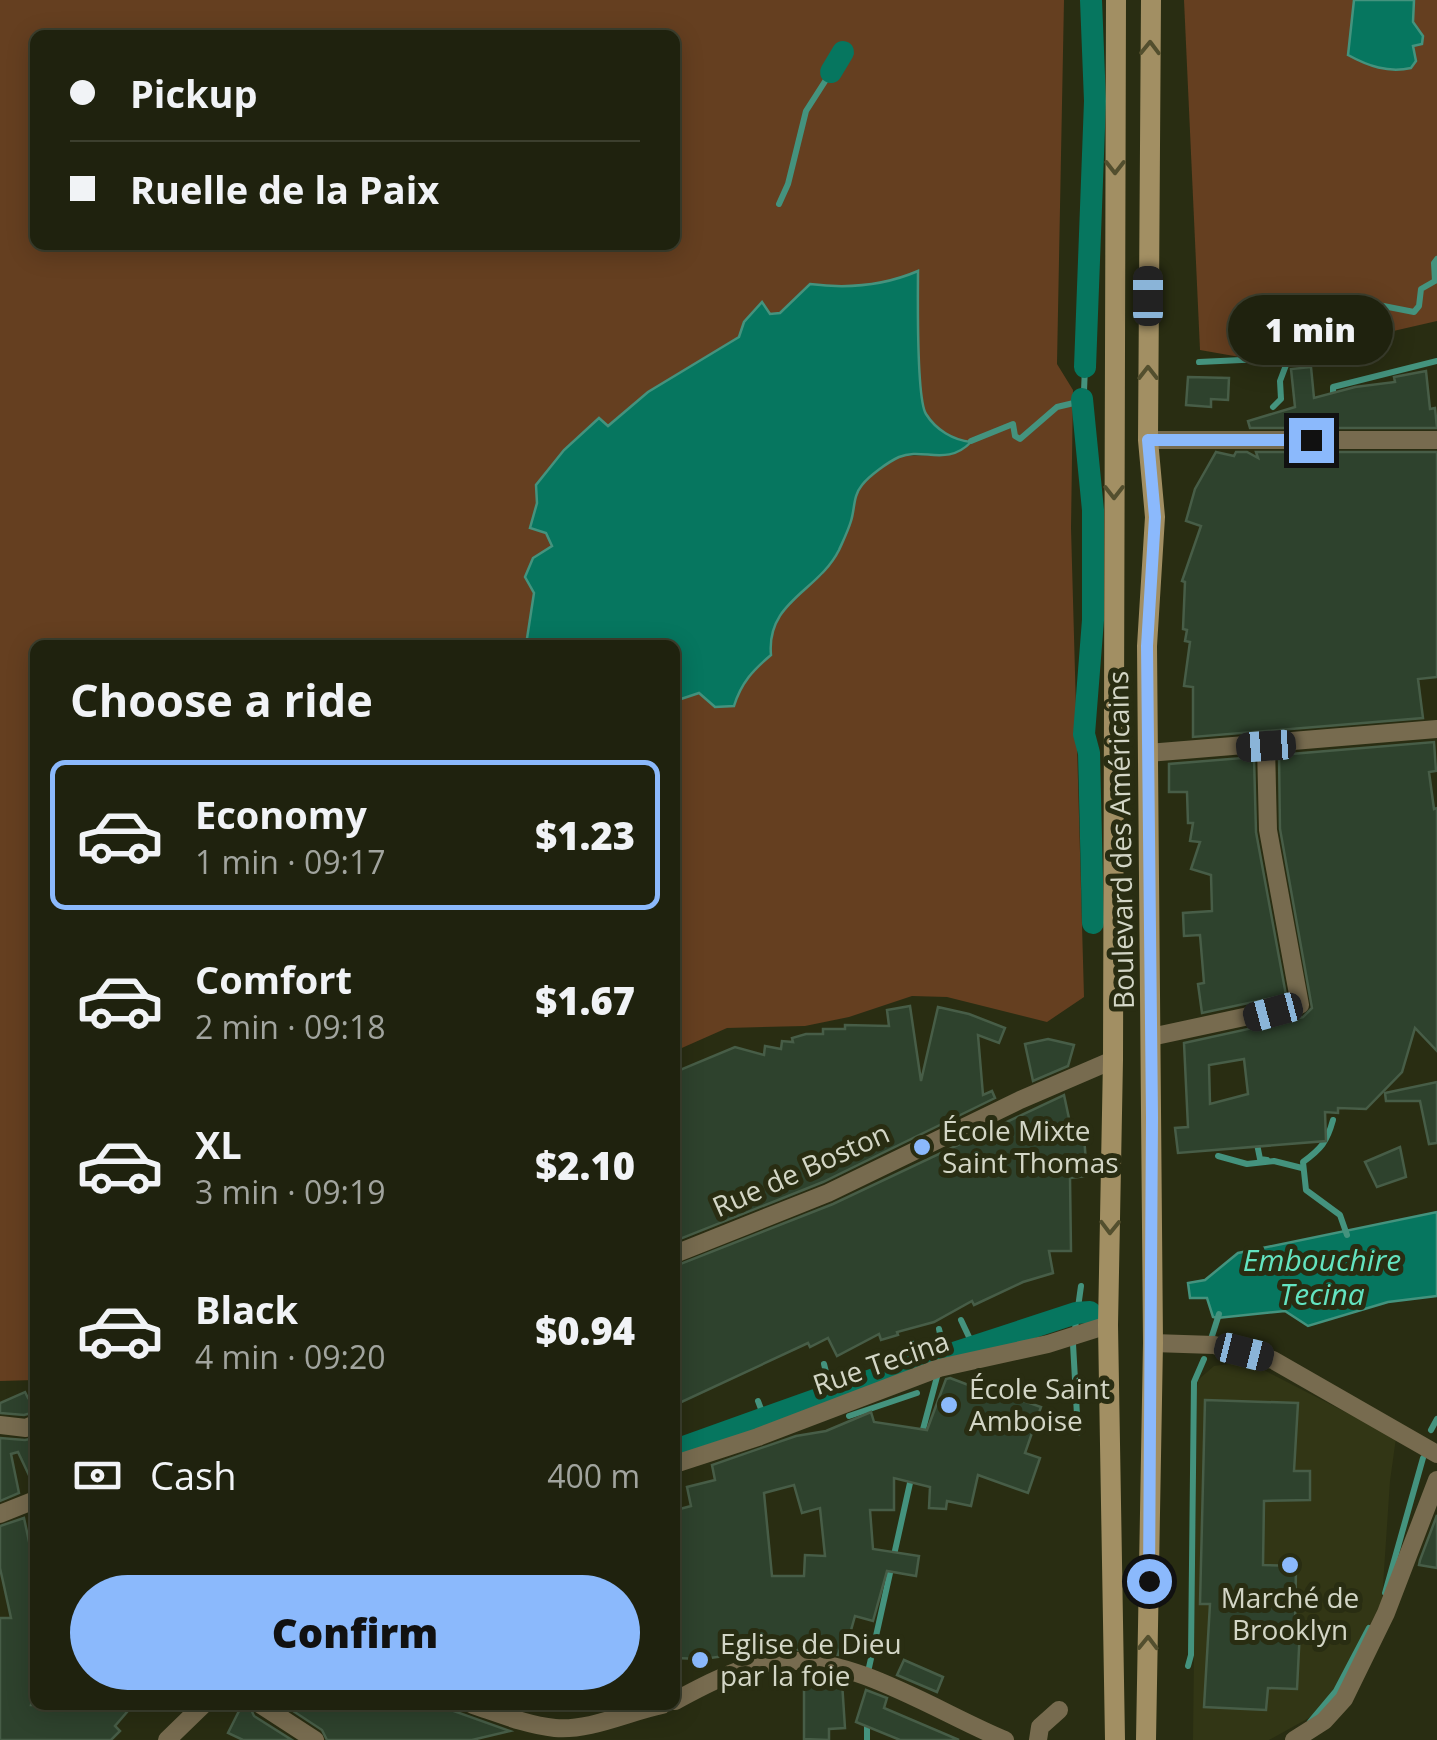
<!DOCTYPE html>
<html lang="en">
<head>
<meta charset="utf-8">
<style>
	:root { --surface:#1f220e; --page:#272a17; --text:#f1f3f6; --muted:#a1a49e; --line:#3c3f2e; --accent:#8bb9fc }
	body { margin:0; font-family:"Open Sans",sans-serif; background:var(--page); color:var(--text); height:100vh; display:flex; flex-direction:column; font-size:38px; white-space:nowrap }
	* { box-sizing:border-box; margin:0 }
	p { font-size:32px; color:var(--muted) }
	.icon { flex:none; width:55px; height:55px; fill:none; stroke:currentColor; stroke-width:2; stroke-linecap:round; stroke-linejoin:round }
	.map { position:relative; flex:1; overflow:hidden }
	.side { position:absolute; left:30px; top:640px; width:650px; height:1070px; display:flex; flex-direction:column; background:var(--surface); border-radius:15px; box-shadow:0 5px 25px #0003,0 0 0 2px var(--line) }
	.side>* { flex:none }
	.guide { position:absolute; left:30px; top:30px; width:650px; height:220px; border-radius:15px; box-shadow:0 5px 25px #0003,0 0 0 2px var(--line); display:grid; align-content:center; height:220px; padding:0 40px; background:var(--surface) }
	.end { position:absolute; width:45px; height:45px; margin:-22px; border:12px solid #8bb9fc; background:#111; box-shadow:0 0 0 5px #111 }
	.from { border-radius:50% }
	.bubble { position:absolute; height:70px; border-radius:35px; background:var(--surface); box-shadow:0 5px 25px #0003,0 0 0 2px var(--line); font-size:32px; font-weight:800; line-height:70px; text-align:center }
	.car { position:absolute; width:30px; height:60px; margin:-30px -15px; border-radius:12px; box-shadow:0 0 8px 2px #0007; background:linear-gradient(#222 24%,#8ab4d8 0 40%,#222 0 76%,#8ab4d8 0 86%,#222 0) }
	.guide b { display:flex; align-items:center; gap:35px; height:95px; font-size:38px }
	.guide b+b { border-top:2px solid var(--line) }
	.guide i { width:25px; height:25px; background:var(--text) }
	ul { padding:0; list-style:none }
	li { display:flex; align-items:center; gap:30px; height:150px; margin:0 20px 15px; padding:0 20px; border:5px solid transparent; border-radius:15px }
	li div { flex:1 }
	li b { display:block; font-size:38px }
	li em { font-style:normal; font-weight:800 }
	li.selected { border-color:var(--accent) }
	li>.icon { width:90px; height:90px; stroke-width:1.5 }
	h2 { padding:0 40px; font-size:45px; line-height:120px }
	.pay { display:flex; align-items:center; gap:25px; height:110px; padding:0 40px; font-size:38px }
	.pay p { margin-inline-start:auto }
	.cta { display:flex; gap:20px; margin-top:auto; padding:20px 40px }
	.cta a { flex:1; height:115px; border-radius:60px; background:var(--accent); color:#111; font-size:40px; font-weight:800; line-height:115px; text-align:center }
	.map>svg:first-child { display:block }
</style>
</head>
<body>
<div class="map">
<svg width="1437" height="1740" viewBox="0 0 1437 1740">
	<rect width="100%" height="100%" fill="#292d12"/>
	<path fill="#323615" d="M1236,1363L1260,1368L1396,1438L1390,1481L1382,1601L1336,1691L1316,1714L1269,1740H1193L1197,1389L1198,1380L1214,1366Z"/>
	<g fill="#653f20" fill-rule="evenodd">
		<path d="M0,0H1064L1057,364L1073,390L1071,528L1084,997L1047,1022L947,997L912,996L849,1017L805,1026L727,1028L675,1051V701L699,693L734,705C741,683 753,670 771,655L770,639L774,624L791,600L822,575L852,520L855,494L864,481L900,456L949,455L970,441C952,440 934,428 925,413C916,397 918,296 917,272C883,286 848,288 810,284L780,313L770,314L762,303L744,322L739,337L648,392L607,426L600,419L564,450L536,484L537,503L530,528L546,533L552,546L534,593L526,645H35V1380L0,1381ZM35,35H675V245H35Z"/>
		<path d="M1184,0H1437V321L1280,357L1251,359L1200,350Z"/>
	</g>
	<g fill="#06765f" stroke="#44937e" stroke-width="2.5">
		<path d="M1354,0H1414L1413,22L1423,36L1422,44L1413,46L1416,61L1411,68C1388,73 1368,66 1348,55Z"/>
		<path d="M918,271C918,295 916,398 926,414C936,430 953,440 971,442C947,467 923,447 899,457C888,462 869,476 862,485C853,496 855,508 851,521C848,531 843,541 839,550C818,592 766,601 771,655C753,670 741,683 734,706L715,707L699,693L675,701V645H526L534,593L525,577L533,558L552,546L546,533L530,528L537,503L536,485L564,450L599,418L608,426L648,392L739,337L744,322L762,302L770,314L780,313L810,284C848,289 883,286 918,271Z"/>
		<path d="M1437,1212V1296L1388,1302L1308,1326L1285,1311L1217,1318L1213,1317L1207,1298H1190L1188,1283L1205,1280L1238,1253Z"/>
	</g>
	<g fill="none" stroke-linecap="round" stroke-linejoin="round">
		<g stroke="#44937e" stroke-width="6">
			<path d="M779,204L788,184L806,111L831,72"/>
			<path d="M1199,362L1263,359L1298,336L1333,305L1363,302L1414,312L1419,306L1421,289L1435,281L1434,263L1437,259"/>
			<path d="M1333,398V387L1437,361"/>
			<path d="M1273,407L1281,399L1280,381L1297,336"/>
			<path d="M971,441L1013,424L1015,436L1020,439L1057,407L1078,402L1084,391L1085,367L1091,364"/>
			<path d="M1333,1120C1327,1142 1321,1149 1303,1162L1306,1190L1340,1215L1347,1235"/>
			<path d="M1256,1139L1260,1159L1267,1160"/>
			<path d="M1218,1156L1247,1164L1274,1161L1302,1168"/>
			<path d="M961,1320L969,1337L977,1345"/>
			<path d="M939,1329L943,1347L950,1354"/>
			<path d="M1075,1329L1081,1286"/>
			<path d="M1212,1336L1219,1314"/>
			<path d="M915,1343L922,1359L928,1361"/>
			<path d="M1073,1344L1078,1433"/>
			<path d="M876,1355L880,1368L898,1372"/>
			<path d="M824,1364L828,1380L843,1391"/>
			<path d="M758,1401L761,1409L772,1415"/>
			<path d="M849,1416L917,1393"/>
			<path d="M1431,1430L1437,1419"/>
			<path d="M922,1433L938,1373"/>
			<path d="M675,1446L682,1448"/>
			<path d="M1385,1593L1423,1458"/>
			<path d="M1188,1666L1191,1655L1194,1382L1204,1359"/>
			<path d="M868,1672L912,1474"/>
			<path d="M867,1721V1740"/>
			<path d="M1310,1722L1336,1691L1369,1628"/>
		</g>
		<g stroke="#06765f" stroke-width="22">
			<path d="M831,72L843,52"/>
			<path d="M1085,367L1095,101L1091,0"/>
			<path d="M1082,399L1093,510V620L1084,734L1089,753L1093,923"/>
			<path d="M675,1450L874,1379L1076,1313L1090,1312"/>
		</g>
	</g>
	<g fill="#2e422d" stroke="#475d47" stroke-width="2.5" fill-rule="evenodd">
		<path d="M1311,367L1314,398L1355,387L1395,382L1394,377L1426,371L1430,409L1435,408L1437,428H1250L1248,421L1295,407L1291,369Z"/>
		<path d="M1188,377L1229,378L1228,400L1211,399V407L1186,405Z"/>
		<path d="M1216,452L1234,456L1236,452H1247L1258,458L1256,452H1437V677L1418,679L1423,718L1193,737V687L1184,686L1190,642L1185,641L1187,630L1183,629L1185,582L1182,581L1201,526L1186,521L1195,489Z"/>
		<path d="M1434,742L1436,771L1429,772L1434,809L1437,808V1051L1415,1028L1402,1072L1366,1109L1338,1108V1113L1325,1112L1326,1141L1178,1153L1175,1128L1188,1127L1184,1043L1303,1017L1312,1008L1280,829L1279,755ZM1244,1059L1248,1094L1210,1104L1209,1065Z"/>
		<path d="M1254,757L1256,832L1286,995L1202,1013L1198,984L1204,983L1200,935L1184,936L1183,913L1212,911L1211,875L1191,869L1200,842L1190,841L1193,823H1188L1187,792H1169V764Z"/>
		<path d="M910,1006L921,1081L938,1007L969,1014L1005,1028L999,1043L978,1035L983,1095L992,1091L995,1098L823,1182L675,1241V1072L735,1047L764,1055L765,1046L781,1049L782,1041L793,1042L792,1038L806,1034H823V1029H845V1025L889,1026L887,1010Z"/>
		<path d="M1048,1039L1074,1045L1068,1066L1033,1081L1025,1044Z"/>
		<path d="M1437,1082V1143L1429,1144L1420,1101H1386L1385,1093Z"/>
		<path d="M1064,1095L1073,1137L1084,1136L1087,1176L1070,1178L1071,1251H1049L1053,1273L1023,1282L974,1305L972,1301L934,1322L897,1332L898,1335L881,1340L879,1334L837,1356L828,1338L810,1347L808,1343L675,1405V1266L833,1204Z"/>
		<path d="M1400,1147L1406,1177L1377,1187L1365,1162Z"/>
		<path d="M950,1378L1008,1400L1009,1396L1041,1407L1025,1453L1040,1458L1028,1493L978,1475L971,1506L947,1501L946,1509L929,1508L930,1487L894,1478V1510H870L873,1549L919,1556L916,1576L887,1571L873,1621L855,1616L848,1641L843,1640L838,1655L782,1648L741,1650V1654L702,1659L675,1658V1534L678,1533L676,1510L691,1506L687,1487L715,1480L712,1465L796,1436L826,1431L871,1412L874,1422L927,1430L946,1379ZM794,1485L802,1513L820,1508L825,1556L805,1555L804,1576H772L764,1493Z"/>
		<path d="M25,1392L28,1398L35,1395V1412L24,1415L0,1413V1403Z"/>
		<path d="M1205,1400L1298,1403L1294,1471H1310V1500L1264,1501L1263,1565L1296,1566L1295,1628L1300,1629L1297,1689L1268,1688L1266,1710L1204,1707L1210,1604H1200Z"/>
		<path d="M0,1438L25,1440L35,1438V1488L18,1452L11,1454L19,1493L0,1501Z"/>
		<path d="M1437,1515V1568L1419,1565L1420,1560Z"/>
		<path d="M24,1518L35,1570V1690L31,1705H133L115,1726L120,1731L111,1740H0V1618H11L0,1568V1526Z"/>
		<path d="M904,1660L943,1677L937,1692L897,1675Z"/>
		<path d="M804,1674L842,1682L845,1728L829,1729V1740L804,1739Z"/>
		<path d="M866,1690L887,1698L884,1708L959,1740H900L856,1722Z"/>
		<path d="M242,1705H249L254,1716L292,1740H243L228,1733Z"/>
		<path d="M284,1705H449L448,1709L510,1731L472,1740H327L322,1730Z"/>
	</g>
	<g fill="none" stroke-linecap="round" stroke-linejoin="round">
		<g stroke="#776b4f" stroke-width="18">
			<path d="M1148,440H1437"/>
			<path d="M1148,753L1437,729"/>
			<path d="M1151,1037L1300,1005L1268,830L1266,746"/>
			<path d="M675,1254L828,1193L1020,1100L1113,1060"/>
			<path d="M1153,1343L1214,1345L1273,1360L1437,1454"/>
			<path d="M0,1425L26,1428L35,1424"/>
			<path d="M675,1464L758,1437L939,1368L1048,1344L1108,1325"/>
			<path d="M0,1514L35,1500"/>
			<path d="M675,1701C706,1684 746,1663 782,1661C855,1656 939,1713 1005,1740"/>
			<path d="M261,1705L315,1740"/>
			<path d="M473,1705C500,1714 527,1725 555,1728C590,1731 628,1712 662,1705"/>
			<path d="M167,1740L203,1705"/>
			<path d="M1038,1740L1040,1727L1059,1710"/>
			<path d="M1294,1740L1324,1721L1344,1699L1386,1613L1437,1480"/>
		</g>
		<g stroke="#a28f63" stroke-width="20">
			<path d="M1115,1740L1108,1325L1113,1060L1116,0"/>
			<path d="M1146,1740L1153,1343L1147,646L1155,517L1148,440L1151,0"/>
		</g>
	</g>
	<defs><path id="oneway-chevron" d="M-2-3.5L2.5 0L-2 3.5" fill="none" stroke-width="1.6" stroke-linecap="round" stroke-linejoin="round" transform="scale(2.5)"/></defs>
	<g stroke="#534f2e">
		<use href="#oneway-chevron" transform="translate(1150 48) rotate(-89)"/>
		<use href="#oneway-chevron" transform="translate(1115 167) rotate(90)"/>
		<use href="#oneway-chevron" transform="translate(1148 373) rotate(-90)"/>
		<use href="#oneway-chevron" transform="translate(1114 492) rotate(90)"/>
		<use href="#oneway-chevron" transform="translate(1110 1227) rotate(91)"/>
		<use href="#oneway-chevron" transform="translate(1148 1643) rotate(-89)"/>
	</g>
	<g fill="none" stroke-linecap="round" stroke-linejoin="round">
		<path stroke="#8bb9fc" stroke-width="12" d="M1149,1581L1152,1117L1147,646L1155,517L1148,440H1311"/>
	</g>
	<g fill="#8bb9fc" stroke="#292d12" stroke-width="4">
		<circle cx="922" cy="1147" r="10"/>
		<circle cx="949" cy="1405" r="10"/>
		<circle cx="1290" cy="1565" r="10"/>
		<circle cx="700" cy="1660" r="10"/>
	</g>
	<g text-anchor="middle" stroke-width="10" stroke-linejoin="round" paint-order="stroke">
		<g font-size="28" fill="#d3d6c6" stroke="#292d12">
			<text transform="translate(1121 840) rotate(-91)" y="10">Boulevard des Américains</text>
			<text transform="translate(801 1170) rotate(-24)" y="10">Rue de Boston</text>
			<text transform="translate(881 1363) rotate(-19)" y="10">Rue Tecina</text>
		</g>
		<g font-size="28" fill="#d3d6c6" stroke="#292d12" text-anchor="start">
			<text x="942" y="1141">École Mixte<tspan x="942" dy="32">Saint Thomas</tspan></text>
			<text x="969" y="1399">École Saint<tspan x="969" dy="32">Amboise</tspan></text>
			<text x="1290" y="1608" text-anchor="middle">Marché de<tspan x="1290" dy="32">Brooklyn</tspan></text>
			<text x="720" y="1654">Eglise de Dieu<tspan x="720" dy="32">par la foie</tspan></text>
		</g>
		<g font-size="30" font-style="italic" fill="#63e4c1" stroke="#292d12">
			<text x="1322" y="1271">Embouchire<tspan x="1322" dy="34">Tecina</tspan></text>
		</g>
	</g>
</svg>
<i class="end from" style="left:1149px;top:1581px"></i>
<i class="end" style="left:1311px;top:440px"></i>
<div class="bubble" style="left:1228px;top:295px;width:165px">1 min</div>
<i class="car" style="left:1148px;top:296px;rotate:0deg"></i>
<i class="car" style="left:1266px;top:746px;rotate:266deg"></i>
<i class="car" style="left:1273px;top:1012px;rotate:255deg"></i>
<i class="car" style="left:1244px;top:1352px;rotate:104deg"></i>
<div class="guide">
<b><i class="from"></i>Pickup</b>
<b><i></i>Ruelle de la Paix</b>
</div>
<section class="side">
<h2>Choose a ride</h2>
<ul>
<li class="selected"><svg class="icon" aria-label="car" viewBox="0 0 24 24"><path d="M5 17H2v-5l4-1 3-4h7l3 4 3 1v5h-3M9 17h6M6 11h13"/><circle cx="7" cy="17" r="2"/><circle cx="17" cy="17" r="2"/></svg><div><b>Economy</b><p>1 min · 09:17</p></div><em>$1.23</em></li>
<li><svg class="icon" aria-label="car" viewBox="0 0 24 24"><path d="M5 17H2v-5l4-1 3-4h7l3 4 3 1v5h-3M9 17h6M6 11h13"/><circle cx="7" cy="17" r="2"/><circle cx="17" cy="17" r="2"/></svg><div><b>Comfort</b><p>2 min · 09:18</p></div><em>$1.67</em></li>
<li><svg class="icon" aria-label="car" viewBox="0 0 24 24"><path d="M5 17H2v-5l4-1 3-4h7l3 4 3 1v5h-3M9 17h6M6 11h13"/><circle cx="7" cy="17" r="2"/><circle cx="17" cy="17" r="2"/></svg><div><b>XL</b><p>3 min · 09:19</p></div><em>$2.10</em></li>
<li><svg class="icon" aria-label="car" viewBox="0 0 24 24"><path d="M5 17H2v-5l4-1 3-4h7l3 4 3 1v5h-3M9 17h6M6 11h13"/><circle cx="7" cy="17" r="2"/><circle cx="17" cy="17" r="2"/></svg><div><b>Black</b><p>4 min · 09:20</p></div><em>$0.94</em></li>
</ul>
<div class="pay"><svg class="icon" aria-label="cash" viewBox="0 0 24 24"><path d="M3 7h18v10H3z"/><circle cx="12" cy="12" r="2"/></svg>Cash<p>400 m</p></div>
<div class="cta"><a>Confirm</a></div>
</section>
</div>
</body>
</html>
